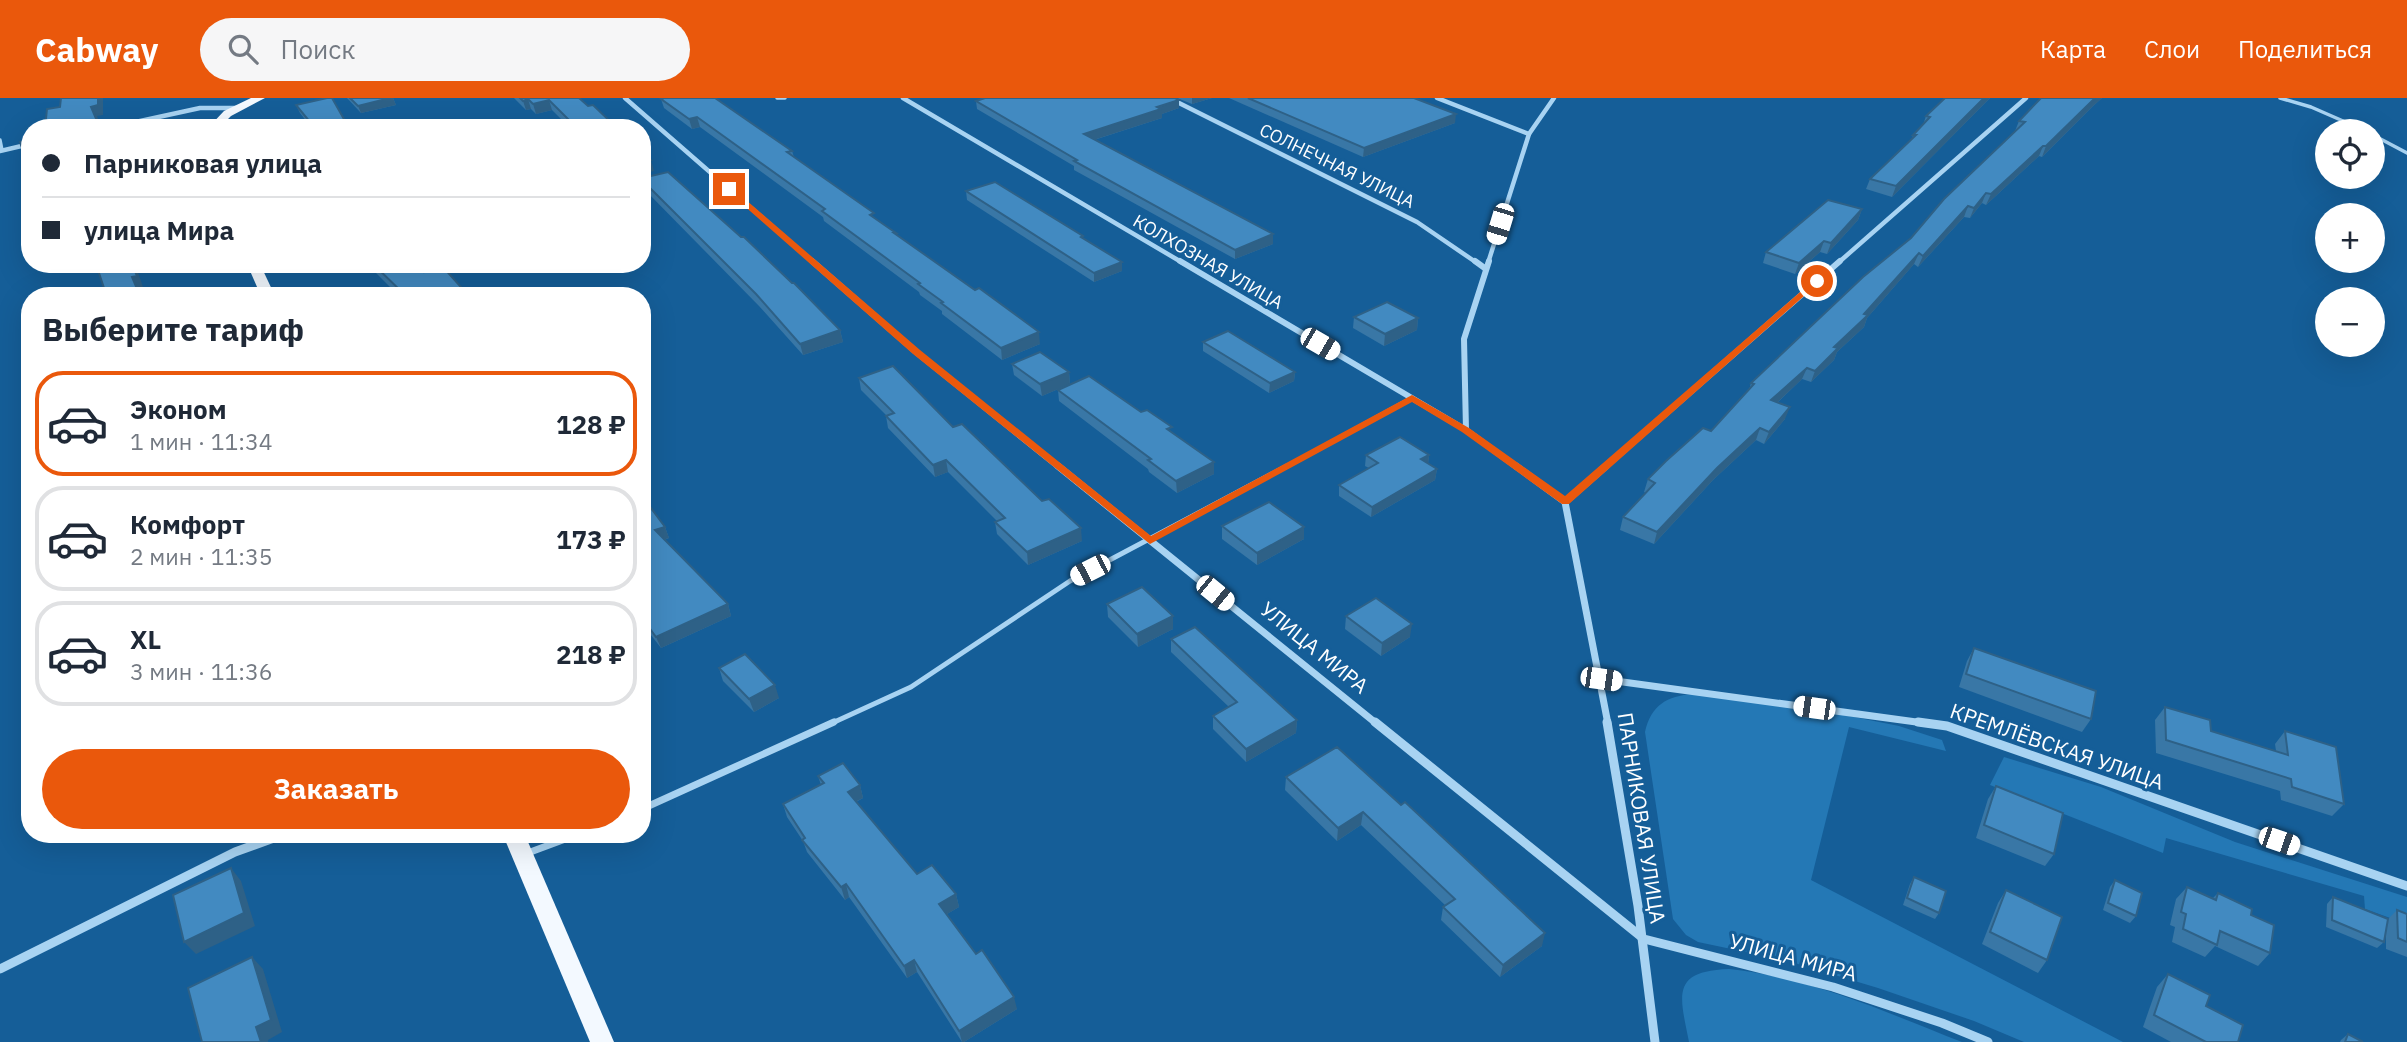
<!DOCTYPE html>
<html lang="ru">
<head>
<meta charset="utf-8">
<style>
	:root { --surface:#fff; --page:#f6f6f7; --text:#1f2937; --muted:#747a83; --line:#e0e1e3; --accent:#ea580c }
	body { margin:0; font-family:"IBM Plex Sans",sans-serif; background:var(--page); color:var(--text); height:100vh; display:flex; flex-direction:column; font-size:26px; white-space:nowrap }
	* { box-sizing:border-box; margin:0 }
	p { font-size:23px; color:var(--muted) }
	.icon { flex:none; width:38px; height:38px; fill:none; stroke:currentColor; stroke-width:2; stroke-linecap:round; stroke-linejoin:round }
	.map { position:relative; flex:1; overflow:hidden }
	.details { position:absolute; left:21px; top:189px; width:630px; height:556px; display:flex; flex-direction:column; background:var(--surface); border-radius:28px; box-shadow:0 7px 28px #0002 }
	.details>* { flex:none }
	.hud { position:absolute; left:21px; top:21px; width:630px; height:154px; border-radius:28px; box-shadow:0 7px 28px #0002; display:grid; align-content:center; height:154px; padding:0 21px; background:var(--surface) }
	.tools { position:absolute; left:2315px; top:21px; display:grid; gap:14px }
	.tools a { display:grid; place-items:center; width:70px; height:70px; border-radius:50%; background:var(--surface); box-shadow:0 7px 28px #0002; font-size:35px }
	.end { position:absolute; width:32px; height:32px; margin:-16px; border:9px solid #ea580c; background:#fff; box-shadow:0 0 0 4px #fff }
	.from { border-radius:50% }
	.car { position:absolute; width:21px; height:42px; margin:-21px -10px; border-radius:9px; box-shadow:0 0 5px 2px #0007; background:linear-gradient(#fff 24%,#345 0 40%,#fff 0 76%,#345 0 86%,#fff 0) }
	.hud b { display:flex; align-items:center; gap:24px; height:66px; font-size:26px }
	.hud b+b { border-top:2px solid var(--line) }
	.hud i { width:18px; height:18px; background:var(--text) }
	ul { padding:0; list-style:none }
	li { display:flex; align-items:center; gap:21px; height:105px; margin:0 14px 10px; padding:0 7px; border:4px solid var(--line); border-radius:28px }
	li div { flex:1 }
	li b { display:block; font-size:26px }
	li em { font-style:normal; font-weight:700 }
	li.active { border-color:var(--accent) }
	li>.icon { width:63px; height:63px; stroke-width:1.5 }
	h2 { padding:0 21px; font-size:32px; line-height:84px }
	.cta { display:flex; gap:14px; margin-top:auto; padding:14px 21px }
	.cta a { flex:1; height:80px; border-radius:42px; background:var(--accent); color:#fff; font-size:28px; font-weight:700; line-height:80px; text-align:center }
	header { display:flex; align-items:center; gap:42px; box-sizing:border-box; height:98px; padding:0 35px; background:var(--accent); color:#fff }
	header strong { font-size:33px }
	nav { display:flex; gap:38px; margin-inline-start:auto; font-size:24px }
	.search { width:490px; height:63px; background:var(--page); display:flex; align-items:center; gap:18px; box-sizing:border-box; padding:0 24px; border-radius:38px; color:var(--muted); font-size:26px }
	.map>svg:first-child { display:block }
</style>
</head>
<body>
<header>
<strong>Cabway</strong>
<div class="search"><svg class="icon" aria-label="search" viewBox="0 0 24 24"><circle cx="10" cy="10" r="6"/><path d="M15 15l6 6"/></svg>Поиск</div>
<nav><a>Карта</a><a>Слои</a><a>Поделиться</a></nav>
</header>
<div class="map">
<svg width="2407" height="944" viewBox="0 0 2407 944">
	<rect width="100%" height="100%" fill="#155e98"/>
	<g fill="#2478b5">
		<path d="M1693,596L1844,617L1899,628L1942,642L1946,653L1849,629L1811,782L2123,944H2024L1974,923L1878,890L1788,863L1698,844L1686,837L1673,821L1645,634C1651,607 1667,598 1693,596Z"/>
		<path d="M2004,659L2101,689L2235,744L2407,799V826L2365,811L2364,798L2166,740L2163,755L1990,687Z"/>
		<path d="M1729,871C1810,879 1887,915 1962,944H1689C1680,898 1670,873 1729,871Z"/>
	</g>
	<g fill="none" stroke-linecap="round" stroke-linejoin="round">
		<g stroke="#a8d3f2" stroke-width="3.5">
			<path d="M777,0H785"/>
			<path d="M2280,0L2311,9L2366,33"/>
			<path d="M2373,37L2407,55"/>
			<path d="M0,42L2,52"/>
		</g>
		<path stroke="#a8d3f2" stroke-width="4.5" d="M1284,370L1412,300"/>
		<path stroke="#a8d3f2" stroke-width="5" d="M830,626L911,589L1070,483L1287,368"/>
		<g stroke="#a8d3f2" stroke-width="7">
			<path d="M642,711L834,624"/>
			<path d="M525,756L576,737"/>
		</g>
		<g stroke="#a8d3f2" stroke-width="4.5">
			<path d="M625,0L814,165"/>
			<path d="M903,0L1183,165"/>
			<path d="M1169,0L1417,124L1477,165"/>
			<path d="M1437,0L1529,36"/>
			<path d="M108,30L200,10H236"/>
			<path d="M0,53L30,46"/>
			<path d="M1488,165L1529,36L1554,0"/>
			<path d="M1838,165L2026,0"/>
		</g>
		<g stroke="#a8d3f2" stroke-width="6">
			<path d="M812,163L916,254L1060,370"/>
			<path d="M1180,163L1466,332L1518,370"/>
			<path d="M1475,163L1486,171"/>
			<path d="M1466,332L1464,241L1489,163"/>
			<path d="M1604,370L1840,163"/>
		</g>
		<g stroke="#a8d3f2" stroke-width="7">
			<path d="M1058,368L1377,626"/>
			<path d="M1516,368L1565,404"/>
			<path d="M1606,368L1565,404L1608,626"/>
			<path d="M1601,581L1931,626"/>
		</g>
		<g stroke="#a8d3f2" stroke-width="9">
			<path d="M1375,624L1644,841L1833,889L1942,925L1988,944"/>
			<path d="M1607,624L1638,808L1655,944"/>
			<path d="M1918,624L1947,628L2407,788"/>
			<path d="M0,871L235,754L282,737"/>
		</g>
		<g fill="#f3f9ff" fill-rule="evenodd">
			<path d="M251,0H265L231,18L219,30H208L224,13Z"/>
			<path d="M247,166H260L275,198H261Z"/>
			<path d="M503,737H525L614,944H590Z"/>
		</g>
	</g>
	<g fill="#3977a6">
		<path d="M347,0H393L396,7L361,15Z"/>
		<path d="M514,0H579L588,8L617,30H570L552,12L536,16L531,11L526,12Z"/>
		<path d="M1177,0H1212L1192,6Z"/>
		<path d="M1229,0H1414L1455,25L1363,59Z"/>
		<path d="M1945,0H1990L1892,99L1866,91L1870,81L1912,41L1913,37L1923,27L1926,18Z"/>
		<path d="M2041,0H2102L2092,9L2042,59L2039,58L1986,107L1982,105L1970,120L1964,119L1918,169L1914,166L1867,220L1864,229L1837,254L1834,262L1811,284L1802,281L1777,305L1785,321L1764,346L1756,342L1713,382L1654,446L1620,432L1623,419L1646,395L1644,394L1648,381L1711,333L1749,292L1751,285L1911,140L2016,33H2015L2019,23Z"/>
		<path d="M661,1L792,53L794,59L875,120L896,135L897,137L1040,246L1002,262L942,216V213L920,197L919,194L824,123L823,119L700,29L692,31L664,10Z"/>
		<path d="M1179,2V10L1162,16V20L1094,42L1273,146L1235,161L1074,72V68L977,11L976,3Z"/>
		<path d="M296,7L349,30H305L303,26L307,24L300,15Z"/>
		<path d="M642,80L840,232L843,244L803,257L759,208L644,91Z"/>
		<path d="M966,93L1122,164V173L1094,184L967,102Z"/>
		<path d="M1862,111L1858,122L1827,156L1820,154L1795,176L1763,165L1766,154Z"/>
		<path d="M370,166H418L424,174L469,198H399L373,172Z"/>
		<path d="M1354,219L1418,220L1417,232L1384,248L1353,230Z"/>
		<path d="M1203,244L1295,274L1294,283L1269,295L1203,253Z"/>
		<path d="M1012,266L1069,274L1070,286L1042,298L1014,277Z"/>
		<path d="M859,280L953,329L1082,443L1028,467L997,436L995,424L997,423L948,374L935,379L888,330L886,318H887L861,292Z"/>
		<path d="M1058,292L1141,314L1172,335L1214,376L1177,395L1149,374L1148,371L1059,303Z"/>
		<path d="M1366,357H1429L1428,366L1437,371L1435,382L1371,419L1339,398V387L1369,370L1365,368Z"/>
		<path d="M642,398L665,429L669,440L664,442L728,506L731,518L661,550L647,532L643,521L649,519L642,504Z"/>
		<path d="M1222,428L1304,441L1257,467L1222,441Z"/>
		<path d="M1107,506L1173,531L1138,549L1108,519Z"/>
		<path d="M1346,518L1410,539L1381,558L1345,531Z"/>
		<path d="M1171,541L1297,622L1296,635L1246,664L1213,631V618L1229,609L1171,554Z"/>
		<path d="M1974,550L2091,621L2082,634L1959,589L1967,563Z"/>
		<path d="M719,570L779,600L754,614L723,583Z"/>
		<path d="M2165,609L2211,633L2276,653L2275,646L2285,633L2344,706L2332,718L2281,702L2280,693L2156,655L2155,622Z"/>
		<path d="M1337,649L1542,848L1500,879L1441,822L1443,809L1446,808L1361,727L1337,743L1285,692L1286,679Z"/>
		<path d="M818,678L860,687L863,700L856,704L917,776L956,796L959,809L947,816L1017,911L964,944H962L917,874L907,880L849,799L845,802L807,754L803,743L787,719L783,706L821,687Z"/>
		<path d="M1996,688L2054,756L2045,768L1976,740L1988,701Z"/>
		<path d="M1914,779L1939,815L1935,821L1903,807L1910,786Z"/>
		<path d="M2115,782L2136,818L2130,825L2103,812L2110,789Z"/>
		<path d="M2187,789L2213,800L2218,795L2251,817L2270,855L2258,868L2215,848L2205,859L2172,844L2175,829L2170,827L2176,801Z"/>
		<path d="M2006,792L2047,862L2038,875L1982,846L1998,805Z"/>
		<path d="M2333,799L2388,821L2397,812L2407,816V859L2386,851V833L2384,844L2377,850L2326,829L2327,806Z"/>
		<path d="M2168,876L2206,908L2238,944H2171L2143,929L2157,889Z"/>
		<path d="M2348,936L2363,944H2340L2341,942Z"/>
	</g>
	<g fill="#2e6187">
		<path d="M98,0H103V17L97,18L102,30H100L91,9Z"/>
		<path d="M390,0H393L396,7L361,15L358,8Z"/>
		<path d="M1192,0H1212L1192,6Z"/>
		<path d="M1984,0H1990L1892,99L1896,88Z"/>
		<path d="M2095,0H2102L2092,9L2042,59L2046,48Z"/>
		<path d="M528,1L531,11L526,12L523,3Z"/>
		<path d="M549,2L552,12L536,16L533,6Z"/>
		<path d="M1179,2V10L1162,16V20L1084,45V36Z"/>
		<path d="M1456,16L1455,25L1363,59L1364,50Z"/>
		<path d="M697,19L700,29L692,31L689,21Z"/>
		<path d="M2043,48L2039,58L1986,107L1991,96Z"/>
		<path d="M651,62L654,73L642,76V65Z"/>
		<path d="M1986,95L1982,105L1970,120L1974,110Z"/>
		<path d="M1968,108L1964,119L1918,169L1923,158Z"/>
		<path d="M1862,111L1858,122L1827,156L1831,145Z"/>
		<path d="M1273,136V146L1235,161V152Z"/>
		<path d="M1824,143L1820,154L1795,176L1799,165Z"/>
		<path d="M1919,155L1914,166L1867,220L1864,229L1837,254L1834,262L1811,284L1815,273L1834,249Z"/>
		<path d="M1122,164V173L1094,184V175Z"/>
		<path d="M132,166H135L143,189L138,190L142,198H140L132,179Z"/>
		<path d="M1418,220L1417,232L1384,248L1385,236Z"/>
		<path d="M840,232L843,244L803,257L800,246Z"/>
		<path d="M1039,234L1040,246L1002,262L1001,250Z"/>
		<path d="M1807,270L1802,281L1767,314L1771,302Z"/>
		<path d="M1069,274L1070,286L1042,298L1040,286Z"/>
		<path d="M1295,274L1294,283L1269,295L1270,285Z"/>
		<path d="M1790,309L1785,321L1764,346L1769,334Z"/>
		<path d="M1760,330L1756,342L1713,382L1654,446L1657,434L1717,370Z"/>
		<path d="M1429,357L1428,367L1421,361Z"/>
		<path d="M946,362L948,374L935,379L933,367Z"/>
		<path d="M1214,364V376L1177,395L1176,383Z"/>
		<path d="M1437,371L1435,382L1371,419L1372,409Z"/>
		<path d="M665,429L669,440L659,443L655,432Z"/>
		<path d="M1304,429V441L1257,467V455Z"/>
		<path d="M1081,430L1082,443L1028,467L1027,454Z"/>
		<path d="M728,506L731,518L661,550L656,539Z"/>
		<path d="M1173,518V531L1138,549L1137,536Z"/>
		<path d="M1412,526L1410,539L1381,558L1382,545Z"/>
		<path d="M775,587L779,600L754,614L749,601Z"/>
		<path d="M1297,622L1296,635L1246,664V651Z"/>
		<path d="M860,687L863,700L851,706L848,694Z"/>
		<path d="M1363,714L1361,727L1337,743L1338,730Z"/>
		<path d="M180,737H203L187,744Z"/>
		<path d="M231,770L241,783L255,828L196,856L184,844Z"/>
		<path d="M846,786L849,799L845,802L841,789Z"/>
		<path d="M956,796L959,809L942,819L939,806Z"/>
		<path d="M1545,835L1542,848L1500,879L1503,867Z"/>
		<path d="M252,859L263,871L282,934L268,942V944H261L256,929Z"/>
		<path d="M914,862L917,874L907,880L904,868Z"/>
		<path d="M1014,899L1017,911L964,944H962L959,933Z"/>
	</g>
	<g fill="#428ac1" stroke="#2e6187" stroke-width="2">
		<path d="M61,0H98V7L91,9L100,30H45L47,11L60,9Z"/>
		<path d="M327,0H332L349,30H307L303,26L310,24L296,7Z"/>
		<path d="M350,0H390L358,8Z"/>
		<path d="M520,0H579L588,8L593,7L617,30H577L549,2L533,6L528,1L523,3Z"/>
		<path d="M664,0H715L792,53L787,54L874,115L870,117L896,135H894L975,192L979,190L1039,234L1001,250L941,205L943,204L918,186L920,185L822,113L825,111L697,19L689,21L661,1Z"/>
		<path d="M985,0H1175L1179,2L1157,9L1161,11L1084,36L1273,136L1235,152L1074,63L1077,62L976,3Z"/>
		<path d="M1248,0H1414L1456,16L1364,50Z"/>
		<path d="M1945,0H1984L1896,88L1870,81L1916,37H1913L1930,19L1926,18Z"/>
		<path d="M2041,0H2095L2046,48H2043L1991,96L1986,95L1974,110L1968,108L1923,158L1919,155L1864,216L1868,217L1834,249L1838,250L1815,273L1807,270L1771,302L1790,309L1769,334L1760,330L1717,370L1657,434L1623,419L1655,385L1648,381L1666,363L1703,330L1711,333L1754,286L1751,285L1863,179L1911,140L1944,101L2025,24L2019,23Z"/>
		<path d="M30,42V74L20,44Z"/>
		<path d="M642,54L651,62L642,65Z"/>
		<path d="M668,74L741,139H744L792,185H794L840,232L800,246L756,196L642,82V80Z"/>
		<path d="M995,84L1083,138L1081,139L1122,164L1094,175L966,93Z"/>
		<path d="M1828,102L1862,111L1831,145L1824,143L1799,165L1766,154Z"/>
		<path d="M102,166H132L137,178L132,179L140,198H90V197L105,193L97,169L103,168Z"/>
		<path d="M373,166H418L424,174L443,169L469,198H406Z"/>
		<path d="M1387,204L1418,220L1385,236L1354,219Z"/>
		<path d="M1228,233L1295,274L1270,285L1203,244Z"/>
		<path d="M1040,254L1069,274L1040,286L1012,266Z"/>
		<path d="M893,268L953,329L962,326L1042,403L1049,401L1081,430L1027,454L995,424L1005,420L946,362L933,367L886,318L894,315L859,280Z"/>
		<path d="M1089,278L1141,314L1147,312L1172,329L1167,331L1214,364L1176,383L1148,362L1151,361L1058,292Z"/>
		<path d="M1400,339L1429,357L1421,361L1437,371L1372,409L1339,387L1378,365L1366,357Z"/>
		<path d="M642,398L665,429L655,432L728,506L656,539L643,521L649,518L642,503Z"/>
		<path d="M1269,404L1304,429L1257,455L1222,428Z"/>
		<path d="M1142,489L1173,518L1137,536L1107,506Z"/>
		<path d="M1376,500L1412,526L1382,545L1346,518Z"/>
		<path d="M1195,529L1297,622L1246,651L1213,618L1237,604L1171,541Z"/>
		<path d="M1974,550L2096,593L2091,621L1966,576Z"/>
		<path d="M745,556L775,587L749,601L719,570Z"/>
		<path d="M2165,609L2210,622L2211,633L2288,657L2285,633L2336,649L2344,706L2292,689L2291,681L2166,642Z"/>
		<path d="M1337,649L1401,707L1405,704L1545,835L1503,867L1443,809L1455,801L1363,714L1338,730L1286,679Z"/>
		<path d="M843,665L860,687L848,694L917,776L932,767L956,796L939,806L976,856L982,852L1014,899L959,933L914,862L904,868L846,786L841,789L802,742L805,740L783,706L824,685L818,678Z"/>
		<path d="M1996,688L2063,715L2054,756L1984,727Z"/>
		<path d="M231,770L244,815L184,844L173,797Z"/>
		<path d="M1914,779L1946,793L1939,815L1907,800Z"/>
		<path d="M2115,782L2142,795L2136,818L2108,805Z"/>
		<path d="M2187,789L2216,802L2218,795L2252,811L2251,817L2274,827L2270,855L2220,833L2217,847L2183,831L2186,816L2181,814Z"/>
		<path d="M2006,792L2062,819L2047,862L1990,834Z"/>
		<path d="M2333,799L2388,821L2384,844L2332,822Z"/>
		<path d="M2397,812L2407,816V844L2398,840Z"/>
		<path d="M252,859L271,922L256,929L261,944H202L188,890Z"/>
		<path d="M2168,876L2210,897L2206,908L2243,927L2238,944H2206L2154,917Z"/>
		<path d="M2348,936L2363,944H2345Z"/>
	</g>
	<path fill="#ea580c" d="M726,89H731L920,252L1151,438L1412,297L1469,330L1565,398L1814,182L1821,183L1569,406H1562L1462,334L1412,304L1150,446L913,256L726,92Z"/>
	<g text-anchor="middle" stroke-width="6" stroke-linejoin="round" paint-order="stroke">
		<g font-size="18" fill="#fff" stroke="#155e98">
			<text transform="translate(1337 68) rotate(26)" y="6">СОЛНЕЧНАЯ УЛИЦА</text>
			<text transform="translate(1208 164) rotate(30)" y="6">КОЛХОЗНАЯ УЛИЦА</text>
		</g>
		<g font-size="21" fill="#fff" stroke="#155e98">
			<text transform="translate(1314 550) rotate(39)" y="7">УЛИЦА МИРА</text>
			<text transform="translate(2057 649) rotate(19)" y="7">КРЕМЛЁВСКАЯ УЛИЦА</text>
			<text transform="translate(1641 720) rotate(81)" y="7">ПАРНИКОВАЯ УЛИЦА</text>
			<text transform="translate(1793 860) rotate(15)" y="7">УЛИЦА МИРА</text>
		</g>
	</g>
</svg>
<div class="tools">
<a><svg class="icon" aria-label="locate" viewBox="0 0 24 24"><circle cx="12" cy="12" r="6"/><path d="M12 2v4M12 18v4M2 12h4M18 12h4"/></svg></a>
<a>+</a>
<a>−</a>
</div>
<i class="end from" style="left:1817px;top:183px"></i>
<i class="end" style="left:729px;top:91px"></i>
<i class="car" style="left:1500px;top:126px;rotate:197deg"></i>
<i class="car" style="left:1320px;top:246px;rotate:120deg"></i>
<i class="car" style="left:1090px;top:472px;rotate:243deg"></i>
<i class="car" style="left:1215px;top:495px;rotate:129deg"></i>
<i class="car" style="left:1601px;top:581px;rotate:98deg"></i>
<i class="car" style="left:1814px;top:610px;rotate:278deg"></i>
<i class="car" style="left:2279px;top:743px;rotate:109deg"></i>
<div class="hud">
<b><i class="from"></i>Парниковая улица</b>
<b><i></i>улица Мира</b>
</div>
<section class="details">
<h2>Выберите тариф</h2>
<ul>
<li class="active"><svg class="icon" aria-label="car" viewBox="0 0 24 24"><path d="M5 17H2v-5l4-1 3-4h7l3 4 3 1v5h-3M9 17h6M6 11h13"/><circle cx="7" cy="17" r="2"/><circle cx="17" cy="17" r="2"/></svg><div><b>Эконом</b><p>1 мин · 11:34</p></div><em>128 ₽</em></li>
<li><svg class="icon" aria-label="car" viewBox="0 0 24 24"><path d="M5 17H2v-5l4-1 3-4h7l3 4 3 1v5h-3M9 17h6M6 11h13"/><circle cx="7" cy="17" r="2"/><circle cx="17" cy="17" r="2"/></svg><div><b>Комфорт</b><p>2 мин · 11:35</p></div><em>173 ₽</em></li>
<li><svg class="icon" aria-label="car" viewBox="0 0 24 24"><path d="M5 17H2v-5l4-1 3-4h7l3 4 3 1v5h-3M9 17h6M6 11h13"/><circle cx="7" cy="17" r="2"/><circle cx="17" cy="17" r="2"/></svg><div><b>XL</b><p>3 мин · 11:36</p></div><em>218 ₽</em></li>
</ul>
<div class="cta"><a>Заказать</a></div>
</section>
</div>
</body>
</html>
